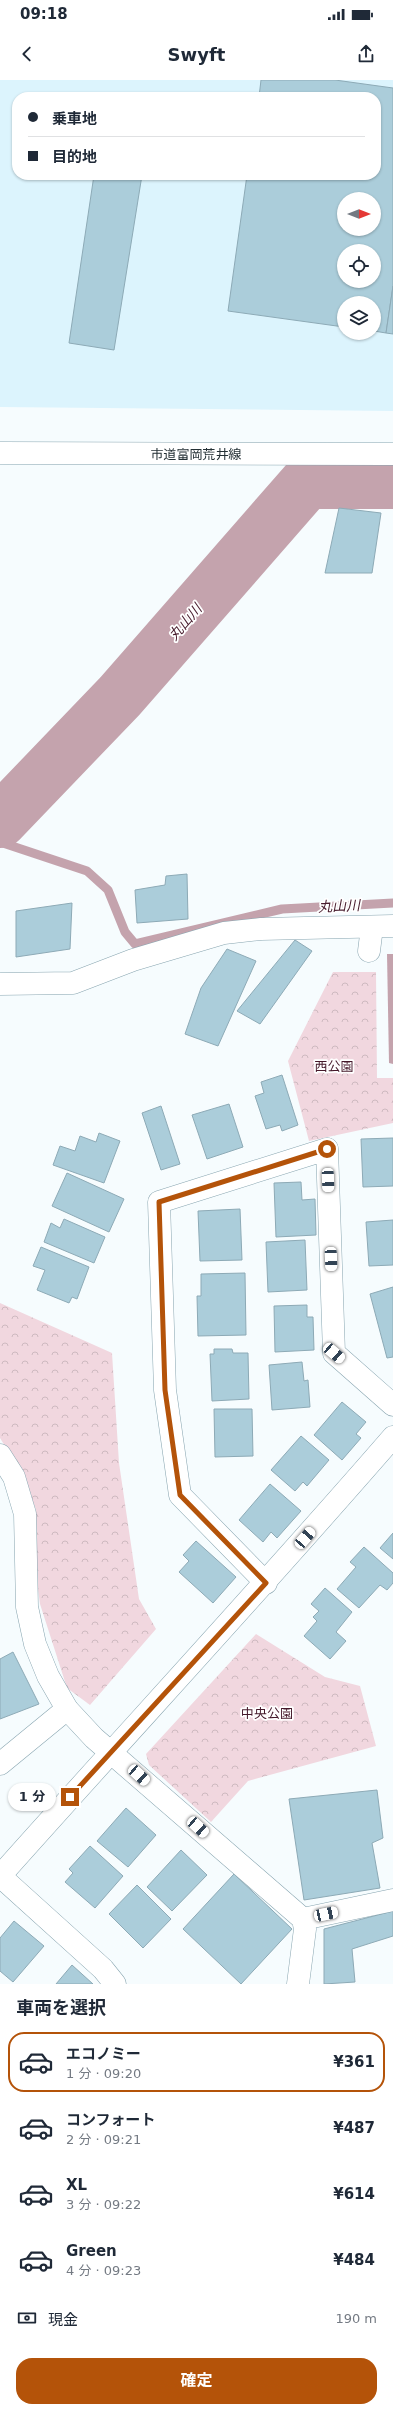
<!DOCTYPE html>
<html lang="ja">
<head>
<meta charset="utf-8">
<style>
	:root { --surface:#fff; --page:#f6f6f7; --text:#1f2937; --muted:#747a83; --line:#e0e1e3; --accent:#b45309 }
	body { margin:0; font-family:"DejaVu Sans","Noto Sans JP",sans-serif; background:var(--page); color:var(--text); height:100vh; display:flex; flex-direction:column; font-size:15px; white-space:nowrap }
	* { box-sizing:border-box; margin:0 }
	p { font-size:13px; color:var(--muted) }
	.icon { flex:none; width:22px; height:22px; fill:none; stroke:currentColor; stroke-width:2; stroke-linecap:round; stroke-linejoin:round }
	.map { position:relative; height:1904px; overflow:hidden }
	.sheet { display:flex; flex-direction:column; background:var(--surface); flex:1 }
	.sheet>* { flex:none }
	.hud { position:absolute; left:12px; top:12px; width:369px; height:88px; border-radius:16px; box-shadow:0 1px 3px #0004; display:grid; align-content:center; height:88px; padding:0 16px; background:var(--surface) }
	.needle { width:26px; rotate:90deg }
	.fabs { position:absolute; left:337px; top:112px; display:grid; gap:8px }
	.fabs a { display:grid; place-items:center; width:44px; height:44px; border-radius:50%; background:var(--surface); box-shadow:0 1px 3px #0004; font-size:20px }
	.end { position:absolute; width:18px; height:18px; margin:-9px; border:5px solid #b45309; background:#fff; box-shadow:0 0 0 2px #fff }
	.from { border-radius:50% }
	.bubble { position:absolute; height:28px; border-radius:14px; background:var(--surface); box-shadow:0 1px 3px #0004; font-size:13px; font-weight:700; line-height:28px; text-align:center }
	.car { position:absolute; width:12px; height:24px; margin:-12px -6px; border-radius:5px; box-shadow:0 0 3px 1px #0007; background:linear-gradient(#fff 24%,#345 0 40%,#fff 0 76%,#345 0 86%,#fff 0) }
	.hud b { display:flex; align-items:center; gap:14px; height:38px; font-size:15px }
	.hud b+b { border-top:1px solid var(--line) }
	.hud i { width:10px; height:10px; background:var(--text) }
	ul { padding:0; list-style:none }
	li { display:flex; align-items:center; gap:12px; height:60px; margin:0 8px 6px; padding:0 8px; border:2px solid transparent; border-radius:16px }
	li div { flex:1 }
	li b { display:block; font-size:15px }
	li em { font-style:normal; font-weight:700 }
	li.current { border-color:var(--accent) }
	li>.icon { width:36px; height:36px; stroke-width:1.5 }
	h2 { padding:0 16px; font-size:18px; line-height:48px }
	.pay { display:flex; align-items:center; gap:10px; height:44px; padding:0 16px; font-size:15px }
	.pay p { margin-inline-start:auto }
	.action { display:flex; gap:8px; margin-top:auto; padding:8px 16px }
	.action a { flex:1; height:46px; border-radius:16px; background:var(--accent); color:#fff; font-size:16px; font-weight:700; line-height:46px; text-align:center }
	.status { display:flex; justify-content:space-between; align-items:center; height:28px; padding:0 20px; background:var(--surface); direction:ltr }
	.status svg { height:11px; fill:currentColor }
	header { display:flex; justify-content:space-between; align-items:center; height:52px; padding:0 16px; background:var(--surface); font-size:18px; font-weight:700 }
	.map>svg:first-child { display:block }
</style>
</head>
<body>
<div class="status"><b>09:18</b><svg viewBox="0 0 49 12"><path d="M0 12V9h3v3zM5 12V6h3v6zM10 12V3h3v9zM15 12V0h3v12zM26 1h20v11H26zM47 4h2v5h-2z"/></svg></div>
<header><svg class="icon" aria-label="back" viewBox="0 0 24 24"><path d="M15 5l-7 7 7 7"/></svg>Swyft<svg class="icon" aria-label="share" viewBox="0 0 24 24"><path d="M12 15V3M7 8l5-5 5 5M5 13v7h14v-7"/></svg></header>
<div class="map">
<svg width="393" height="1904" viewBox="0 0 393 1904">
	<defs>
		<pattern id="forest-crowns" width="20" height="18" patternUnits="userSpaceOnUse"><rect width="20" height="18" fill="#f1d7df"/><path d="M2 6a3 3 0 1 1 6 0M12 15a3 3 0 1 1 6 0" fill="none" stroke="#ceb9c0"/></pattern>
	</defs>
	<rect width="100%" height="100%" fill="#f6fcfe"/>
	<path fill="#dcf4fd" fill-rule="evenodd" d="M0,0H393V331L0,327ZM17,17H376V95H17ZM344,119H374V149H344ZM344,171H374V201H344ZM344,223H374V253H344Z"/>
	<g fill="url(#forest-crowns)">
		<path d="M333,892H376L377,998H393V1043L309,1061L288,981Z"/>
		<path d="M0,1223L112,1273L119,1383L139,1519L156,1549L90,1625L67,1608L40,1524L33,1473L36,1430L22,1394L0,1358Z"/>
		<path d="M256,1554L325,1597L360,1606L376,1666L248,1701L211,1742L149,1685L146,1674Z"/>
	</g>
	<path fill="#c4a3ad" d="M387,874H393V984L389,983Z"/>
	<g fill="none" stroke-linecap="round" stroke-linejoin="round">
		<path stroke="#c4a3ad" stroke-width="9" d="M0,762L87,791L108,810L125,852L135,864L282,829L393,823"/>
		<path stroke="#c4a3ad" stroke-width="54" d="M0,741L120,616L307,402H393"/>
	</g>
	<g fill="#abcdda" stroke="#8daab6" fill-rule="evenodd">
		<path d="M261,0H335L393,8V206L386,253L374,251V223H344V247L228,231L247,95H376V17H259ZM344,119H374V149H344ZM344,171H374V201H344Z"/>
		<path d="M94,95H142L114,270L69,263Z"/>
		<path d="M393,206V254L386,253Z"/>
		<path d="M339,428L381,433L372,493H325Z"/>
		<path d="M187,794L188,839L137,843L135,810L165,805L166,796Z"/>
		<path d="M72,823L70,869L16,877V831Z"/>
		<path d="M295,860L312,871L260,944L237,931Z"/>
		<path d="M227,869L256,881L218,966L185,954L201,908Z"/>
		<path d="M282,995L298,1045L282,1051L280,1045L266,1049L255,1016L264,1013L261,1002Z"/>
		<path d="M229,1024L243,1067L207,1079L192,1035Z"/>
		<path d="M161,1026L180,1084L161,1090L142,1033Z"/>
		<path d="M99,1053L120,1061L104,1103L53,1085L60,1066L75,1071L80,1056L96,1062Z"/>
		<path d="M393,1058V1106L363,1107L361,1059Z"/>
		<path d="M67,1093L124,1119L109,1152L52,1126Z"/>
		<path d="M301,1102L302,1120L315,1119L316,1155L276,1157L274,1103Z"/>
		<path d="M240,1129L242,1180L200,1181L198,1131Z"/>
		<path d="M64,1139L105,1157L94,1183L44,1162L51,1143L60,1148Z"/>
		<path d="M393,1140V1185L369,1186L366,1142Z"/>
		<path d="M305,1160L307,1210L268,1212L266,1162Z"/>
		<path d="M41,1167L89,1187L77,1219L72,1217L69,1223L37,1210L45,1190L33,1186Z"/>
		<path d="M245,1193L246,1255L198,1256L197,1216H201V1194Z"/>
		<path d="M393,1207V1277L387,1278L370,1214Z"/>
		<path d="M307,1225V1237H313L314,1270L275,1272L274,1226Z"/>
		<path d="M214,1269H232L233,1273H248L249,1319L212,1321L210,1274H214Z"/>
		<path d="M302,1282L304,1301L308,1300L310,1327L272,1330L269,1285Z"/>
		<path d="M342,1322L366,1342L356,1354L361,1358L342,1380L314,1355Z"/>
		<path d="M214,1329H252L253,1376L215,1377Z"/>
		<path d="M301,1356L329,1380L307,1406L303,1402L295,1411L271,1390Z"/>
		<path d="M270,1404L301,1431L277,1458L271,1452L263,1462L239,1440Z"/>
		<path d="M393,1453V1479L380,1468Z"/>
		<path d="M196,1461L236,1497L213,1523L179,1492L189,1481L183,1475Z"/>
		<path d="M364,1467L393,1493V1503L387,1510L380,1505L359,1528L337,1509L356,1487L350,1482Z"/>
		<path d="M325,1508L352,1532L336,1552L346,1561L330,1579L304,1556L317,1541L313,1537L319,1531L311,1524Z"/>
		<path d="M13,1572L39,1624L0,1639V1579Z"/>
		<path d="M377,1710L383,1758L372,1763L380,1808L304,1820L289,1719Z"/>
		<path d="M126,1728L156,1755L128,1787L97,1761Z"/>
		<path d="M90,1766L123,1796L95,1828L65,1802L73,1793L69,1789Z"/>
		<path d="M181,1770L207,1795L172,1831L147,1807Z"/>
		<path d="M234,1794L292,1849L241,1904L183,1849Z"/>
		<path d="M137,1805L171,1839L143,1868L109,1834Z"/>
		<path d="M393,1831V1856L352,1869L355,1902L324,1904V1849Z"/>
		<path d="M14,1841L44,1866L13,1902L0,1891V1858Z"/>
		<path d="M72,1885L93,1904H56Z"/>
	</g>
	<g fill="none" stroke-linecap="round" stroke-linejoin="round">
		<g stroke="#88a5b0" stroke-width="23">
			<g id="minor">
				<path d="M0,373L393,374"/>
				<path d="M369,871L372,847"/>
				<path d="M0,904L73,903L133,880L224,853L261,849L393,846"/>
				<path d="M0,1375L14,1397L25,1434L27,1527L35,1564L48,1596L67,1629L94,1658L303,1839L305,1849L298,1904"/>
				<path d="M266,1503L180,1415L165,1310L159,1122L327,1069L334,1273L393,1325"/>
				<path d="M0,1684L67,1629"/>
				<path d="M0,1796C131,1649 264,1506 393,1357"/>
				<path d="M0,1796L103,1889L115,1904"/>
				<path d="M303,1839L393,1820"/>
			</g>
		</g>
		<use href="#minor" stroke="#fff" stroke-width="22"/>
	</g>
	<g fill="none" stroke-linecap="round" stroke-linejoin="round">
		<path stroke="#b45309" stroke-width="5" d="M70,1717L266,1503L180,1415L165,1310L159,1122L327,1069"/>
	</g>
	<g text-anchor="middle" stroke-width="3.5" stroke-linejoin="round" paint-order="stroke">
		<g font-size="13" fill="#232f34" stroke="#fff">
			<text x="196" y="379">市道富岡荒井線</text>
		</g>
		<g font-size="13" fill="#44182a" stroke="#fff">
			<text x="334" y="991">西公園</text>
			<text x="267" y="1638">中央公園</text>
		</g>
		<g font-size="14" font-style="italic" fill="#481c2d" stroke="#fff">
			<text transform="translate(185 542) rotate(-49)" y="5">丸山川</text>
			<text transform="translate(339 826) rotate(-3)" y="5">丸山川</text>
		</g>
	</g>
</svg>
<div class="fabs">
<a><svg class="needle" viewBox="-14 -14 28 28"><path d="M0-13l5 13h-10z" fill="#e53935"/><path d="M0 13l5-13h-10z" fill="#747a83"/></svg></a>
<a><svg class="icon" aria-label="locate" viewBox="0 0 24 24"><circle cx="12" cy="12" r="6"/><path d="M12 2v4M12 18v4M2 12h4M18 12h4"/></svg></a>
<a><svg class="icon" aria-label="layers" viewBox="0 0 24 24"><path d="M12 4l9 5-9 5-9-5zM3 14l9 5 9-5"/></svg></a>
</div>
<i class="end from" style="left:327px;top:1069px"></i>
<i class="end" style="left:70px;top:1717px"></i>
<div class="bubble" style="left:8px;top:1703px;width:48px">1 分</div>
<i class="car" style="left:328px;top:1100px;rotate:178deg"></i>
<i class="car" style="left:331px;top:1179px;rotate:178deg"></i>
<i class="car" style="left:334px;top:1273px;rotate:131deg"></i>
<i class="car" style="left:305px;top:1458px;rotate:41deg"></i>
<i class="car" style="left:139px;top:1695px;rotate:132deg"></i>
<i class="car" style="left:198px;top:1747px;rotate:132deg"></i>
<i class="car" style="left:326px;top:1834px;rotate:78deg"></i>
<div class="hud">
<b><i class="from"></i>乗車地</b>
<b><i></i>目的地</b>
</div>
</div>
<section class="sheet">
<h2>車両を選択</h2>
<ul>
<li class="current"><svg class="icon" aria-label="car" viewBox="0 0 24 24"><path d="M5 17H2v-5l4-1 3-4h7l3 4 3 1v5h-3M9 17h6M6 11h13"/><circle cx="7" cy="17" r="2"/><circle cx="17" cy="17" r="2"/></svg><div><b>エコノミー</b><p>1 分 · 09:20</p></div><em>¥361</em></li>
<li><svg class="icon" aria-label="car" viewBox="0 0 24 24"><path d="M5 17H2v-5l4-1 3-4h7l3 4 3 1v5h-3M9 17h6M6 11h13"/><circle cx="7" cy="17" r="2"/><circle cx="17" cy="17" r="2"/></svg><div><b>コンフォート</b><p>2 分 · 09:21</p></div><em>¥487</em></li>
<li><svg class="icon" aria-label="car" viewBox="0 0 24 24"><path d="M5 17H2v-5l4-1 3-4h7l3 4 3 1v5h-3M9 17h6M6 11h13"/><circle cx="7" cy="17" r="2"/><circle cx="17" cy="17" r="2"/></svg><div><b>XL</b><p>3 分 · 09:22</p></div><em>¥614</em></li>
<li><svg class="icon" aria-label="car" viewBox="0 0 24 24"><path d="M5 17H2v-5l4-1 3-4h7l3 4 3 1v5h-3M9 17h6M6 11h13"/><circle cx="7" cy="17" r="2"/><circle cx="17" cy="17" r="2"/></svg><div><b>Green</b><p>4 分 · 09:23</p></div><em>¥484</em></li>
</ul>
<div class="pay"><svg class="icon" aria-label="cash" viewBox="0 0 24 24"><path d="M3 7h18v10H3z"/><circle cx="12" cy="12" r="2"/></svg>現金<p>190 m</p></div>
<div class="action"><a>確定</a></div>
</section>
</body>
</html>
